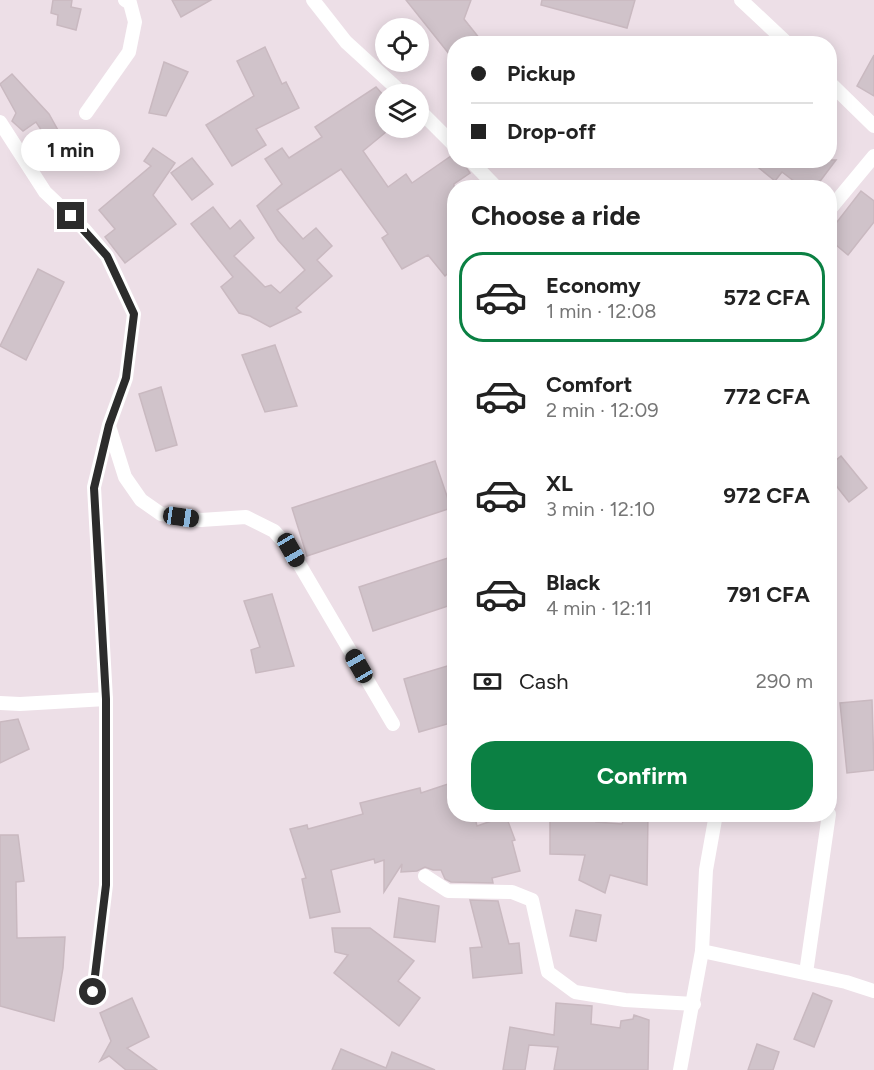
<!DOCTYPE html>
<html lang="en">
<head>
<meta charset="utf-8">
<style>
	:root { --surface:#fff; --page:#f2f2f2; --text:#222; --muted:#767676; --line:#e0e0e0; --accent:#0b8043 }
	body { margin:0; font-family:Figtree,sans-serif; background:var(--page); color:var(--text); height:100vh; display:flex; flex-direction:column; font-size:22px; white-space:nowrap }
	* { box-sizing:border-box; margin:0 }
	p { font-size:20px; color:var(--muted) }
	.icon { flex:none; width:33px; height:33px; fill:none; stroke:currentColor; stroke-width:2; stroke-linecap:round; stroke-linejoin:round }
	.map { position:relative; flex:1; overflow:hidden }
	.side { position:absolute; left:447px; top:180px; width:390px; height:642px; display:flex; flex-direction:column; background:var(--surface); border-radius:24px; box-shadow:0 3px 15px #0003 }
	.side>* { flex:none }
	.hud { position:absolute; left:447px; top:36px; width:390px; height:132px; border-radius:24px; box-shadow:0 3px 15px #0003; display:grid; align-content:center; height:132px; padding:0 24px; background:var(--surface) }
	.buttons { position:absolute; left:375px; top:18px; display:grid; gap:12px }
	.buttons a { display:grid; place-items:center; width:54px; height:54px; border-radius:50%; background:var(--surface); box-shadow:0 3px 15px #0003; font-size:30px }
	.end { position:absolute; width:27px; height:27px; margin:-14px; border:8px solid #2c2c2c; background:#fff; box-shadow:0 0 0 3px #fff }
	.from { border-radius:50% }
	.bubble { position:absolute; height:42px; border-radius:21px; background:var(--surface); box-shadow:0 3px 15px #0003; font-size:20px; font-weight:700; line-height:42px; text-align:center }
	.car { position:absolute; width:18px; height:36px; margin:-18px -9px; border-radius:8px; box-shadow:0 0 4px 2px #0007; background:linear-gradient(#222 24%,#8ab4d8 0 40%,#222 0 76%,#8ab4d8 0 86%,#222 0) }
	.hud b { display:flex; align-items:center; gap:21px; height:57px; font-size:22px }
	.hud b+b { border-top:2px solid var(--line) }
	.hud i { width:15px; height:15px; background:var(--text) }
	ul { padding:0; list-style:none }
	li { display:flex; align-items:center; gap:18px; height:90px; margin:0 12px 9px; padding:0 12px; border:3px solid transparent; border-radius:24px }
	li div { flex:1 }
	li b { display:block; font-size:22px }
	li em { font-style:normal; font-weight:700 }
	li.on { border-color:var(--accent) }
	li>.icon { width:54px; height:54px; stroke-width:1.5 }
	h2 { padding:0 24px; font-size:27px; line-height:72px }
	.pay { display:flex; align-items:center; gap:15px; height:66px; padding:0 24px; font-size:22px }
	.pay p { margin-inline-start:auto }
	.action { display:flex; gap:12px; margin-top:auto; padding:12px 24px }
	.action a { flex:1; height:69px; border-radius:24px; background:var(--accent); color:#fff; font-size:24px; font-weight:700; line-height:69px; text-align:center }
	.map>svg:first-child { display:block }
</style>
</head>
<body>
<div class="map">
<svg width="874" height="1070" viewBox="0 0 874 1070">
	<rect width="100%" height="100%" fill="#eddfe7"/>
	<g fill="#d0c3ca" stroke="#c9b9c0" stroke-width="1.5">
		<path d="M53,0H72L71,7L81,9L76,30L57,25L58,15L51,13Z"/>
		<path d="M172,0H211L181,17Z"/>
		<path d="M406,0H471L464,19L484,44H454V60Z"/>
		<path d="M542,0H635L627,28L541,5Z"/>
		<path d="M265,47L282,84L286,82L299,108L256,129L266,145L232,166L206,125L254,96L237,61Z"/>
		<path d="M874,55V96L857,86Z"/>
		<path d="M164,62L188,72L166,116L149,113Z"/>
		<path d="M12,74L49,114L69,150L59,157L36,122L23,131L12,121L16,113L0,84Z"/>
		<path d="M376,87L386,98V132L363,151L388,187L406,174L412,183L454,154V160H461L470,173L454,184V268L445,276L428,255L402,269L382,238L388,234L341,169L277,210L303,239L316,228L332,246L317,260L332,276L296,308L301,312L270,327L250,316L239,313L221,287L233,277L191,224L213,207L230,229L240,220L254,238L234,256L265,287L271,285L280,293L305,270L278,240L257,206L282,184L265,159L282,148L289,158L322,137L315,127Z"/>
		<path d="M153,148L175,163L153,195L176,224L125,263L105,237L115,229L99,210L151,166L144,161Z"/>
		<path d="M192,158L213,184L192,200L171,173Z"/>
		<path d="M749,160H836L815,188H803L782,172L775,181Z"/>
		<path d="M861,191L874,201V222L848,255L830,240V231Z"/>
		<path d="M38,269L64,282L26,360L0,346Z"/>
		<path d="M275,345L297,406L265,412L242,355Z"/>
		<path d="M161,387L177,445L156,451L139,394Z"/>
		<path d="M841,456L867,488L849,502L830,478V465Z"/>
		<path d="M435,461L451,508L307,556L292,508Z"/>
		<path d="M454,556V604L373,631L359,587Z"/>
		<path d="M272,594L294,666L256,673L251,650L260,647L244,601Z"/>
		<path d="M454,664V722L419,732L404,679Z"/>
		<path d="M872,700L874,770L847,773L840,703Z"/>
		<path d="M18,719L29,749L0,763V722Z"/>
		<path d="M454,782V814H474L477,826L506,816L515,840L512,841L520,871L492,878L493,883L451,882L445,879L441,870H433L425,867L417,871L401,872L402,864L384,892V860L375,863L374,859L331,870L340,912L310,918L302,879L306,878L290,829L307,825L308,829L363,814L360,803L420,788L421,793Z"/>
		<path d="M550,814H597L596,822L622,824L626,814H648L647,885L610,875L605,893L579,880L585,855L550,854Z"/>
		<path d="M0,835H18L24,881L16,882L17,938L65,937L63,968L54,1021L0,1006Z"/>
		<path d="M399,898L439,906L435,942L394,937Z"/>
		<path d="M470,900L498,901L509,944L519,943L522,973L473,978L470,948L482,947Z"/>
		<path d="M576,910L601,915L596,941L570,936Z"/>
		<path d="M332,928H370L414,961L398,981L420,998L399,1026L334,973L348,955L335,952Z"/>
		<path d="M813,993L832,1001L814,1047L794,1039Z"/>
		<path d="M132,998L149,1037L127,1048L157,1070H126L109,1056L100,1061L111,1041L100,1013Z"/>
		<path d="M556,1003L592,1006L591,1024L620,1028L621,1021L633,1019L634,1015L649,1020L648,1070H554L558,1047L529,1045L525,1070H503L510,1027L554,1035Z"/>
		<path d="M757,1044L779,1052L773,1070H748Z"/>
		<path d="M341,1049L386,1068L392,1052L435,1070H332Z"/>
	</g>
	<g fill="none" stroke-linecap="round" stroke-linejoin="round">
		<g stroke="#fff" stroke-width="14">
			<path d="M313,0L346,42L403,94"/>
			<path d="M741,0L788,44"/>
			<path d="M830,83L874,126"/>
			<path d="M418,109L454,145"/>
			<path d="M86,113L129,52L135,22L130,3L125,0"/>
			<path d="M0,122L45,192L84,229L107,256L134,314L126,378L109,425L94,487L106,699L20,704L0,703"/>
			<path d="M470,160L497,188"/>
			<path d="M830,209L874,156"/>
			<path d="M109,426L125,477L141,500L161,514L201,520L246,517L274,531L291,550L393,724"/>
			<path d="M425,876L448,891L512,892L532,900L548,972L575,992L625,1000L694,1004"/>
			<path d="M702,951L846,982L874,991"/>
			<path d="M806,973L829,814"/>
			<path d="M93,992L106,885V699"/>
			<path d="M680,1070L702,951L706,870L716,814"/>
		</g>
	</g>
	<g fill="none" stroke-linecap="round" stroke-linejoin="round">
		<path stroke="#2c2c2c" stroke-width="8" d="M71,216L107,256L134,314L126,378L109,425L94,488L106,699V885L93,992"/>
	</g>
</svg>
<div class="buttons">
<a><svg class="icon" aria-label="locate" viewBox="0 0 24 24"><circle cx="12" cy="12" r="6"/><path d="M12 2v4M12 18v4M2 12h4M18 12h4"/></svg></a>
<a><svg class="icon" aria-label="layers" viewBox="0 0 24 24"><path d="M12 4l9 5-9 5-9-5zM3 14l9 5 9-5"/></svg></a>
</div>
<i class="end from" style="left:93px;top:992px"></i>
<i class="end" style="left:71px;top:216px"></i>
<div class="bubble" style="left:21px;top:129px;width:99px">1 min</div>
<i class="car" style="left:181px;top:517px;rotate:98deg"></i>
<i class="car" style="left:291px;top:550px;rotate:150deg"></i>
<i class="car" style="left:359px;top:666px;rotate:330deg"></i>
<div class="hud">
<b><i class="from"></i>Pickup</b>
<b><i></i>Drop-off</b>
</div>
<section class="side">
<h2>Choose a ride</h2>
<ul>
<li class="on"><svg class="icon" aria-label="car" viewBox="0 0 24 24"><path d="M5 17H2v-5l4-1 3-4h7l3 4 3 1v5h-3M9 17h6M6 11h13"/><circle cx="7" cy="17" r="2"/><circle cx="17" cy="17" r="2"/></svg><div><b>Economy</b><p>1 min · 12:08</p></div><em>572 CFA</em></li>
<li><svg class="icon" aria-label="car" viewBox="0 0 24 24"><path d="M5 17H2v-5l4-1 3-4h7l3 4 3 1v5h-3M9 17h6M6 11h13"/><circle cx="7" cy="17" r="2"/><circle cx="17" cy="17" r="2"/></svg><div><b>Comfort</b><p>2 min · 12:09</p></div><em>772 CFA</em></li>
<li><svg class="icon" aria-label="car" viewBox="0 0 24 24"><path d="M5 17H2v-5l4-1 3-4h7l3 4 3 1v5h-3M9 17h6M6 11h13"/><circle cx="7" cy="17" r="2"/><circle cx="17" cy="17" r="2"/></svg><div><b>XL</b><p>3 min · 12:10</p></div><em>972 CFA</em></li>
<li><svg class="icon" aria-label="car" viewBox="0 0 24 24"><path d="M5 17H2v-5l4-1 3-4h7l3 4 3 1v5h-3M9 17h6M6 11h13"/><circle cx="7" cy="17" r="2"/><circle cx="17" cy="17" r="2"/></svg><div><b>Black</b><p>4 min · 12:11</p></div><em>791 CFA</em></li>
</ul>
<div class="pay"><svg class="icon" aria-label="cash" viewBox="0 0 24 24"><path d="M3 7h18v10H3z"/><circle cx="12" cy="12" r="2"/></svg>Cash<p>290 m</p></div>
<div class="action"><a>Confirm</a></div>
</section>
</div>
</body>
</html>
